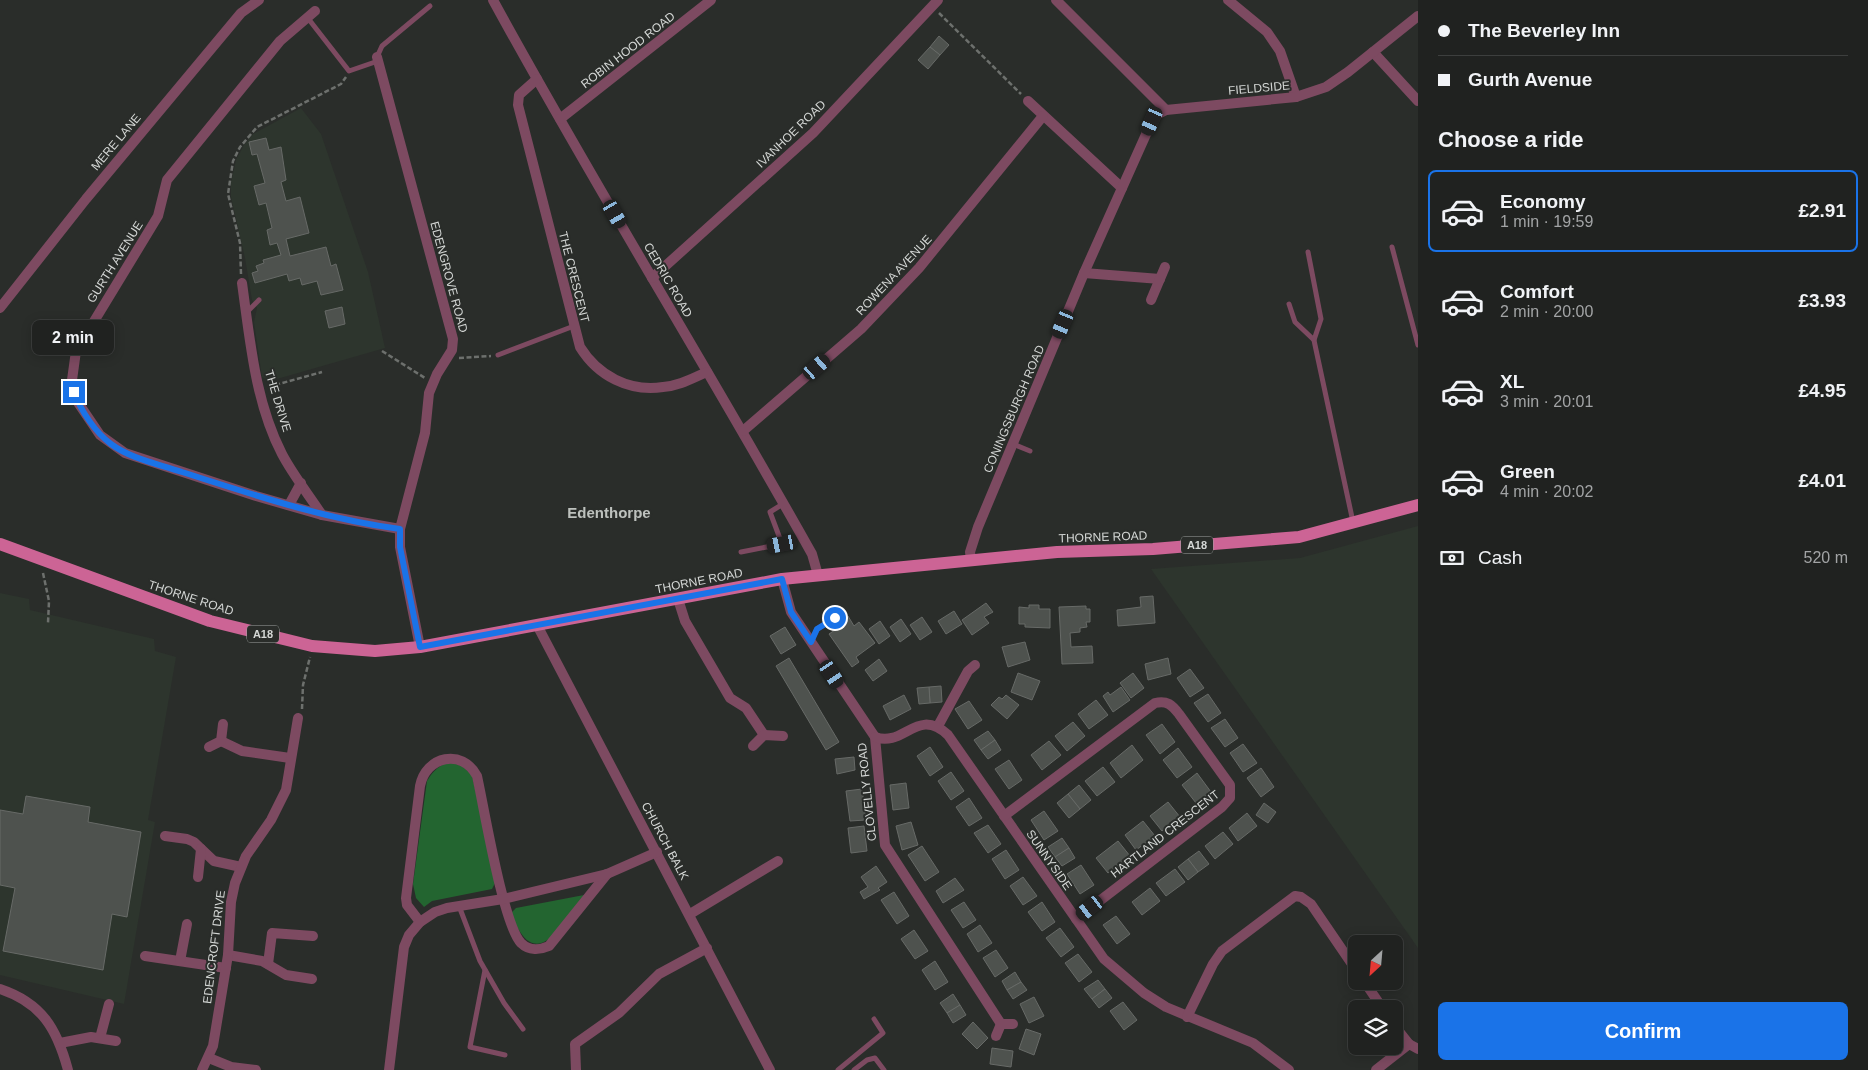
<!DOCTYPE html>
<html lang="en">
<head>
<meta charset="utf-8">
<style>
	:root { --surface:#202220; --page:#282a29; --text:#f1f3f6; --muted:#a2a4a5; --line:#3d3f3e; --accent:#1a73e8 }
	body { margin:0; font-family:Arial,sans-serif; background:var(--page); color:var(--text); height:100vh; display:flex; flex-direction:column; font-size:19px; white-space:nowrap }
	* { box-sizing:border-box; margin:0 }
	p { font-size:16px; color:var(--muted) }
	.icon { flex:none; width:28px; height:28px; fill:none; stroke:currentColor; stroke-width:2; stroke-linecap:round; stroke-linejoin:round }
	.map { position:relative; flex:1; overflow:hidden }
	.panel { display:flex; flex-direction:column; background:var(--surface); width:450px }
	.panel>* { flex:none }
	.banner { display:grid; align-content:center; height:110px; padding:0 20px; background:var(--surface) }
	.needle { width:32px; rotate:206deg }
	.fabs { position:absolute; left:1348px; top:935px; display:grid; gap:10px }
	.fabs a { display:grid; place-items:center; width:55px; height:55px; border-radius:8px; background:var(--surface); box-shadow:0 2px 12px #0003,0 0 0 1px var(--line); font-size:25px }
	.end { position:absolute; width:22px; height:22px; margin:-11px; border:6px solid #1a73e8; background:#fff; box-shadow:0 0 0 2px #fff }
	.from { border-radius:50% }
	.bubble { position:absolute; height:35px; border-radius:8px; background:var(--surface); box-shadow:0 2px 12px #0003,0 0 0 1px var(--line); font-size:16px; font-weight:700; line-height:35px; text-align:center }
	.car { position:absolute; width:15px; height:30px; margin:-15px -8px; border-radius:6px; box-shadow:0 0 4px 1px #0007; background:linear-gradient(#222 24%,#8ab4d8 0 40%,#222 0 76%,#8ab4d8 0 86%,#222 0) }
	.banner b { display:flex; align-items:center; gap:18px; height:48px; font-size:19px }
	.banner b+b { border-top:1px solid var(--line) }
	.banner i { width:12px; height:12px; background:var(--text) }
	ul { padding:0; list-style:none }
	li { display:flex; align-items:center; gap:15px; height:82px; margin:0 10px 8px; padding:0 10px; border:2px solid transparent; border-radius:8px }
	li div { flex:1 }
	li b { display:block; font-size:19px }
	li em { font-style:normal; font-weight:700 }
	li.current { border-color:var(--accent) }
	li>.icon { width:45px; height:45px; stroke-width:1.5 }
	h2 { padding:0 20px; font-size:22px; line-height:60px }
	.pay { display:flex; align-items:center; gap:12px; height:55px; padding:0 20px; font-size:19px }
	.pay p { margin-inline-start:auto }
	.button { display:flex; gap:10px; margin-top:auto; padding:10px 20px }
	.button a { flex:1; height:58px; border-radius:8px; background:var(--accent); color:#fff; font-size:20px; font-weight:700; line-height:58px; text-align:center }
	main { display:flex; flex:1; min-height:0 }
	.map>svg:first-child { display:block }
</style>
</head>
<body>
<main>
<div class="map">
<svg width="1418" height="1070" viewBox="0 0 1418 1070">
	<rect width="100%" height="100%" fill="#2a2d2a"/>
	<g fill="#2d352d">
		<path d="M301,108L321,134L368,272L385,348L270,381L262,377L254,322L257,308L252,300L245,258L231,197V183L236,160L244,145L253,134Z"/>
		<path d="M1418,526V948L1151,569L1300,558Z"/>
		<path d="M0,593L29,599L30,610L154,639L155,651L176,657L148,820L155,822L124,1004L0,975Z"/>
	</g>
	<g fill="#236530">
		<path d="M450,762L462,766L472,775L496,881L492,889L432,901L424,907L416,898L413,884L427,781C433,771 439,765 450,762Z"/>
		<path d="M584,895C561,926 535,977 511,913L516,908Z"/>
	</g>
	<g fill="#4e524e" stroke="#676a67">
		<path d="M939,36L949,45L940,55L930,47Z"/>
		<path d="M930,47L940,55L928,69L918,60Z"/>
		<path d="M266,138L269,150L281,147L286,180L281,182L286,201L300,197L309,233L286,239L290,256L326,247L331,266L336,264L343,290L321,295L317,281L302,285L300,278L289,281L287,274L255,283L252,273L258,271L256,266L264,263L263,260L281,255L277,243L270,245L267,230L272,228L266,203L259,205L254,186L265,183L257,154L252,155L249,142Z"/>
		<path d="M342,307L345,324L329,328L325,311Z"/>
		<path d="M1153,596L1155,623L1118,626L1117,610L1141,607L1140,597Z"/>
		<path d="M986,603L993,612L984,617L989,623L972,635L962,620Z"/>
		<path d="M1029,605H1039V609H1050V628L1025,627V624H1019V607L1029,608Z"/>
		<path d="M1086,606V609H1090V622H1086L1087,627L1080,628V632L1070,633L1071,647L1092,646L1093,663L1062,664L1059,607Z"/>
		<path d="M954,611L962,624L946,634L938,621Z"/>
		<path d="M848,616L854,626L859,622L875,643L856,657L859,662L852,667L829,634L844,624L841,621Z"/>
		<path d="M922,617L932,632L920,640L910,625Z"/>
		<path d="M901,619L911,634L900,642L890,627Z"/>
		<path d="M880,621L890,636L879,644L869,629Z"/>
		<path d="M785,627L796,645L781,654L770,636Z"/>
		<path d="M1025,642L1030,660L1008,667L1002,647Z"/>
		<path d="M789,658L839,742L826,750L776,666Z"/>
		<path d="M1168,658L1171,674L1148,680L1145,664Z"/>
		<path d="M879,659L887,671L873,681L865,670Z"/>
		<path d="M1190,669L1204,688L1190,697L1177,678Z"/>
		<path d="M1018,673L1040,681L1032,700L1011,692Z"/>
		<path d="M1133,673L1144,688L1131,698L1120,683Z"/>
		<path d="M941,686L942,702L930,703L929,687Z"/>
		<path d="M929,687L930,703L919,704L917,688Z"/>
		<path d="M1121,687L1130,700L1113,712L1103,696L1108,692L1110,695Z"/>
		<path d="M1208,694L1221,713L1208,722L1194,703Z"/>
		<path d="M904,695L911,709L890,720L883,706Z"/>
		<path d="M1006,695L1019,705L1007,719L991,705L999,697L1002,699Z"/>
		<path d="M1096,700L1108,715L1089,729L1078,714Z"/>
		<path d="M969,701L982,720L968,729L955,709Z"/>
		<path d="M1225,719L1238,738L1225,747L1211,728Z"/>
		<path d="M1073,722L1085,736L1067,751L1055,736Z"/>
		<path d="M1162,724L1175,742L1160,754L1146,735Z"/>
		<path d="M988,731L995,740L981,750L974,740Z"/>
		<path d="M995,740L1001,750L988,759L981,750Z"/>
		<path d="M1049,741L1061,755L1042,770L1031,755Z"/>
		<path d="M1243,744L1257,763L1243,772L1230,753Z"/>
		<path d="M1132,745L1143,760L1121,778L1110,763Z"/>
		<path d="M930,747L943,767L930,776L917,756Z"/>
		<path d="M1178,748L1192,767L1177,778L1163,760Z"/>
		<path d="M854,757L855,770L837,774L835,759Z"/>
		<path d="M1009,760L1022,780L1009,789L995,769Z"/>
		<path d="M1103,767L1115,782L1097,796L1085,781Z"/>
		<path d="M1261,768L1274,787L1261,797L1247,778Z"/>
		<path d="M951,772L964,791L951,800L938,781Z"/>
		<path d="M1197,773L1211,792L1196,803L1182,785Z"/>
		<path d="M906,783L909,808L893,810L890,785Z"/>
		<path d="M1079,785L1091,800L1080,809L1068,794Z"/>
		<path d="M862,789L866,820L850,821L846,791Z"/>
		<path d="M1068,794L1080,809L1069,818L1057,803Z"/>
		<path d="M26,796L90,807L88,822L141,832L127,917L112,914L103,970L3,951L15,888L0,885V810L23,814Z"/>
		<path d="M969,798L982,818L969,826L956,807Z"/>
		<path d="M1168,802L1180,817L1162,831L1150,816Z"/>
		<path d="M1264,803L1276,812L1268,823L1256,815Z"/>
		<path d="M1044,811L1058,831L1044,840L1031,820Z"/>
		<path d="M1247,813L1257,826L1238,841L1229,828Z"/>
		<path d="M1143,821L1155,836L1136,850L1125,835Z"/>
		<path d="M911,822L918,845L902,850L896,826Z"/>
		<path d="M988,825L1001,844L988,853L974,833Z"/>
		<path d="M864,826L867,851L851,853L848,828Z"/>
		<path d="M1223,832L1233,844L1215,859L1205,846Z"/>
		<path d="M1062,838L1069,848L1055,857L1048,847Z"/>
		<path d="M1118,841L1130,856L1108,873L1096,858Z"/>
		<path d="M922,846L939,872L925,881L908,855Z"/>
		<path d="M1069,848L1075,858L1062,866L1055,857Z"/>
		<path d="M1006,850L1019,870L1005,879L992,859Z"/>
		<path d="M1199,851L1209,864L1198,872L1188,859Z"/>
		<path d="M1188,859L1198,872L1188,880L1178,867Z"/>
		<path d="M1081,865L1094,885L1080,894L1067,874Z"/>
		<path d="M876,866L887,882L878,888L880,890L864,899L860,892L868,887L861,877Z"/>
		<path d="M1175,869L1185,882L1166,896L1156,883Z"/>
		<path d="M1023,877L1037,896L1023,905L1010,886Z"/>
		<path d="M955,878L964,890L943,903L936,891Z"/>
		<path d="M1150,888L1160,901L1142,915L1132,902Z"/>
		<path d="M894,892L909,916L897,924L881,900Z"/>
		<path d="M964,902L976,920L963,928L951,910Z"/>
		<path d="M1042,902L1055,922L1042,931L1028,912Z"/>
		<path d="M1116,916L1130,934L1117,944L1103,925Z"/>
		<path d="M980,925L992,943L978,952L967,934Z"/>
		<path d="M1060,928L1074,947L1061,957L1046,938Z"/>
		<path d="M914,930L928,951L915,959L901,939Z"/>
		<path d="M996,950L1008,968L995,977L983,958Z"/>
		<path d="M1078,954L1092,972L1079,982L1065,963Z"/>
		<path d="M935,961L948,982L935,990L922,970Z"/>
		<path d="M1015,972L1021,982L1007,990L1002,981Z"/>
		<path d="M1098,980L1105,989L1092,999L1084,989Z"/>
		<path d="M1021,982L1027,990L1013,999L1007,990Z"/>
		<path d="M1105,989L1112,998L1099,1008L1092,999Z"/>
		<path d="M953,994L960,1005L947,1013L940,1003Z"/>
		<path d="M1034,997L1044,1016L1029,1023L1020,1004Z"/>
		<path d="M1123,1002L1137,1020L1124,1030L1110,1011Z"/>
		<path d="M960,1005L966,1015L953,1023L947,1013Z"/>
		<path d="M973,1022L988,1038L977,1049L962,1034Z"/>
		<path d="M1026,1029L1041,1034L1034,1055L1019,1049Z"/>
		<path d="M992,1048L1013,1051L1011,1067L990,1064Z"/>
	</g>
	<g fill="none" stroke-linecap="round" stroke-linejoin="round">
		<g stroke="#6d706d" stroke-width="2.5" stroke-dasharray="5 2.5" stroke-linecap="butt">
			<path d="M939,13L1021,94"/>
			<path d="M241,274L240,243L228,194L233,161L240,147L257,127L341,84L346,77"/>
			<path d="M382,351L425,378"/>
			<path d="M459,358L491,356"/>
			<path d="M268,387L322,372"/>
			<path d="M43,573L49,601L48,623"/>
			<path d="M302,709L303,685L310,657"/>
		</g>
		<g stroke="#7d4a61" stroke-width="5">
			<path d="M307,17L349,71L378,61"/>
			<path d="M377,57L382,46L430,6"/>
			<path d="M1392,247L1418,345"/>
			<path d="M1308,252L1321,319L1314,340L1315,345L1353,522"/>
			<path d="M1289,304L1295,322L1314,340"/>
			<path d="M247,312L259,300"/>
			<path d="M498,355L574,326"/>
			<path d="M1013,444L1030,451"/>
			<path d="M741,552L782,544L770,512L783,504"/>
			<path d="M811,642L817,629L835,618"/>
			<path d="M459,906L480,961L504,1003L523,1029"/>
			<path d="M485,970L470,1047L505,1055"/>
			<path d="M838,1070L883,1033L874,1019"/>
			<path d="M854,1070L867,1060L875,1058L884,1070"/>
		</g>
		<g stroke="#7d4a61" stroke-width="10">
			<path d="M493,0C595,187 708,368 812,554L818,575"/>
			<path d="M1056,0L1166,110"/>
			<path d="M1228,0L1267,32L1280,51L1296,97"/>
			<path d="M315,11L280,41L167,180L158,216L76,351L72,380L74,392L79,404L100,435L125,453L256,496L322,515L400,529"/>
			<path d="M1373,52L1418,101"/>
			<path d="M377,57L453,339L452,350L437,374L429,393L425,433L400,529V547L420,647"/>
			<path d="M537,79L519,95L518,105L580,347C598,376 629,392 663,387C679,386 693,378 707,372"/>
			<path d="M1028,101L1122,188"/>
			<path d="M560,119L711,0"/>
			<path d="M1084,273L1160,279"/>
			<path d="M652,278L813,133L938,0"/>
			<path d="M242,283C250,340 255,402 282,454C293,475 309,495 322,515"/>
			<path d="M1151,300L1165,267"/>
			<path d="M0,308L86,199L241,13L259,0"/>
			<path d="M743,431L861,329L919,268L1043,116"/>
			<path d="M289,505L301,483"/>
			<path d="M971,560L970,552L978,527L1084,273L1152,121L1158,114L1166,110L1296,97L1326,87L1348,72L1418,16"/>
			<path d="M782,579L791,612L875,737L885,845L1001,1024"/>
			<path d="M678,599L685,621L730,698L746,708L764,735"/>
			<path d="M537,625L770,1070"/>
			<path d="M938,726L968,671L975,665"/>
			<path d="M875,737C904,748 917,706 948,735L1104,959L1144,993L1166,1007L1253,1043L1289,1070"/>
			<path d="M221,741L242,751L290,758"/>
			<path d="M753,746L764,735L783,736"/>
			<path d="M209,747L221,741L223,724"/>
			<path d="M1004,816L1155,703C1167,700 1172,705 1179,714L1230,785V798L1222,807L1076,919"/>
			<path d="M165,836L187,839L194,842L214,861L241,867"/>
			<path d="M198,877L201,849"/>
			<path d="M690,914L778,861"/>
			<path d="M420,922L407,905L406,898L420,786C426,756 462,748 477,776C484,807 503,924 521,943C529,951 540,950 549,946L607,874"/>
			<path d="M228,955L262,961L286,975L312,979"/>
			<path d="M145,956L226,968"/>
			<path d="M180,961L187,924"/>
			<path d="M268,964L272,933L313,936"/>
			<path d="M1364,981L1383,1009"/>
			<path d="M0,989C42,1003 57,1029 68,1070"/>
			<path d="M1187,1017L1213,964L1222,951L1295,896L1301,897L1311,904L1356,970"/>
			<path d="M1394,1025L1409,1044"/>
			<path d="M996,1036L1001,1024H1013"/>
			<path d="M100,1038L109,1004"/>
			<path d="M60,1043L91,1037L116,1041"/>
			<path d="M209,1058L231,1067L256,1070"/>
			<path d="M202,1070L213,1046L228,955L231,902L235,883L246,856L271,820L286,790L298,718"/>
			<path d="M389,1070L404,947L409,935L420,922L435,912L447,908L503,899L607,874L657,852"/>
			<path d="M576,1070L575,1044L619,1013L659,974L707,948"/>
			<path d="M1376,1070L1409,1044L1418,1049"/>
		</g>
		<path stroke="#cc6495" stroke-width="12" d="M0,544L210,621L312,646L375,651L420,647L782,579L1057,552L1153,549L1299,537L1418,505"/>
	</g>
	<g fill="none" stroke-linecap="round" stroke-linejoin="round">
		<path stroke="#1a73e8" stroke-width="6" d="M74,392C81,411 95,432 111,444C131,459 159,464 182,472C254,495 325,519 400,529V547L420,647L782,579L791,612L811,642L817,629L835,618"/>
	</g>
	<g text-anchor="middle" stroke-width="4" stroke-linejoin="round" paint-order="stroke">
		<g fill="#2a2d2a" stroke="#a1a4a2" stroke-width="1">
			<rect x="1181" y="536.5" width="32" height="17" rx="4"/>
			<rect x="247" y="625.5" width="32" height="17" rx="4"/>
		</g>
		<g font-size="11" font-weight="bold" fill="#d4d7d5">
			<text x="1197" y="549">A18</text>
			<text x="263" y="638">A18</text>
		</g>
		<g font-size="12" fill="#d4d7d5" stroke="#2a2d2a">
			<text transform="translate(628 50) rotate(-38)" y="4">ROBIN HOOD ROAD</text>
			<text transform="translate(1259 88) rotate(-5)" y="4">FIELDSIDE</text>
			<text transform="translate(791 134) rotate(-44)" y="4">IVANHOE ROAD</text>
			<text transform="translate(116 142) rotate(-50)" y="4">MERE LANE</text>
			<text transform="translate(115 262) rotate(-58)" y="4">GURTH AVENUE</text>
			<text transform="translate(894 275) rotate(-47)" y="4">ROWENA AVENUE</text>
			<text transform="translate(449 277) rotate(75)" y="4">EDENGROVE ROAD</text>
			<text transform="translate(574 277) rotate(76)" y="4">THE CRESCENT</text>
			<text transform="translate(668 280) rotate(60)" y="4">CEDRIC ROAD</text>
			<text transform="translate(278 401) rotate(73)" y="4">THE DRIVE</text>
			<text transform="translate(1014 409) rotate(-67)" y="4">CONINGSBURGH ROAD</text>
			<text transform="translate(1103 537) rotate(-2)" y="4">THORNE ROAD</text>
			<text transform="translate(699 581) rotate(-11)" y="4">THORNE ROAD</text>
			<text transform="translate(191 598) rotate(18)" y="4">THORNE ROAD</text>
			<text transform="translate(867 792) rotate(-96)" y="4">CLOVELLY ROAD</text>
			<text transform="translate(1165 834) rotate(-38)" y="4">HARTLAND CRESCENT</text>
			<text transform="translate(665 841) rotate(62)" y="4">CHURCH BALK</text>
			<text transform="translate(1049 860) rotate(55)" y="4">SUNNYSIDE</text>
			<text transform="translate(214 947) rotate(-83)" y="4">EDENCROFT DRIVE</text>
		</g>
		<g font-size="15" font-weight="bold" fill="#bdc1bd" stroke="#2a2d2a">
			<text x="609" y="518">Edenthorpe</text>
		</g>
	</g>
</svg>
<div class="fabs">
<a><svg class="needle" viewBox="-14 -14 28 28"><path d="M0-13l5 13h-10z" fill="#e53935"/><path d="M0 13l5-13h-10z" fill="#a2a4a5"/></svg></a>
<a><svg class="icon" aria-label="layers" viewBox="0 0 24 24"><path d="M12 4l9 5-9 5-9-5zM3 14l9 5 9-5"/></svg></a>
</div>
<i class="end from" style="left:835px;top:618px"></i>
<i class="end" style="left:74px;top:392px"></i>
<div class="bubble" style="left:32px;top:320px;width:82px">2 min</div>
<i class="car" style="left:1152px;top:121px;rotate:204deg"></i>
<i class="car" style="left:615px;top:214px;rotate:150deg"></i>
<i class="car" style="left:1063px;top:324px;rotate:203deg"></i>
<i class="car" style="left:817px;top:367px;rotate:49deg"></i>
<i class="car" style="left:782px;top:544px;rotate:259deg"></i>
<i class="car" style="left:832px;top:674px;rotate:146deg"></i>
<i class="car" style="left:1090px;top:908px;rotate:232deg"></i>
</div>
<section class="panel">
<div class="banner">
<b><i class="from"></i>The Beverley Inn</b>
<b><i></i>Gurth Avenue</b>
</div>
<h2>Choose a ride</h2>
<ul>
<li class="current"><svg class="icon" aria-label="car" viewBox="0 0 24 24"><path d="M5 17H2v-5l4-1 3-4h7l3 4 3 1v5h-3M9 17h6M6 11h13"/><circle cx="7" cy="17" r="2"/><circle cx="17" cy="17" r="2"/></svg><div><b>Economy</b><p>1 min · 19:59</p></div><em>£2.91</em></li>
<li><svg class="icon" aria-label="car" viewBox="0 0 24 24"><path d="M5 17H2v-5l4-1 3-4h7l3 4 3 1v5h-3M9 17h6M6 11h13"/><circle cx="7" cy="17" r="2"/><circle cx="17" cy="17" r="2"/></svg><div><b>Comfort</b><p>2 min · 20:00</p></div><em>£3.93</em></li>
<li><svg class="icon" aria-label="car" viewBox="0 0 24 24"><path d="M5 17H2v-5l4-1 3-4h7l3 4 3 1v5h-3M9 17h6M6 11h13"/><circle cx="7" cy="17" r="2"/><circle cx="17" cy="17" r="2"/></svg><div><b>XL</b><p>3 min · 20:01</p></div><em>£4.95</em></li>
<li><svg class="icon" aria-label="car" viewBox="0 0 24 24"><path d="M5 17H2v-5l4-1 3-4h7l3 4 3 1v5h-3M9 17h6M6 11h13"/><circle cx="7" cy="17" r="2"/><circle cx="17" cy="17" r="2"/></svg><div><b>Green</b><p>4 min · 20:02</p></div><em>£4.01</em></li>
</ul>
<div class="pay"><svg class="icon" aria-label="cash" viewBox="0 0 24 24"><path d="M3 7h18v10H3z"/><circle cx="12" cy="12" r="2"/></svg>Cash<p>520 m</p></div>
<div class="button"><a>Confirm</a></div>
</section>
</main>
</body>
</html>
